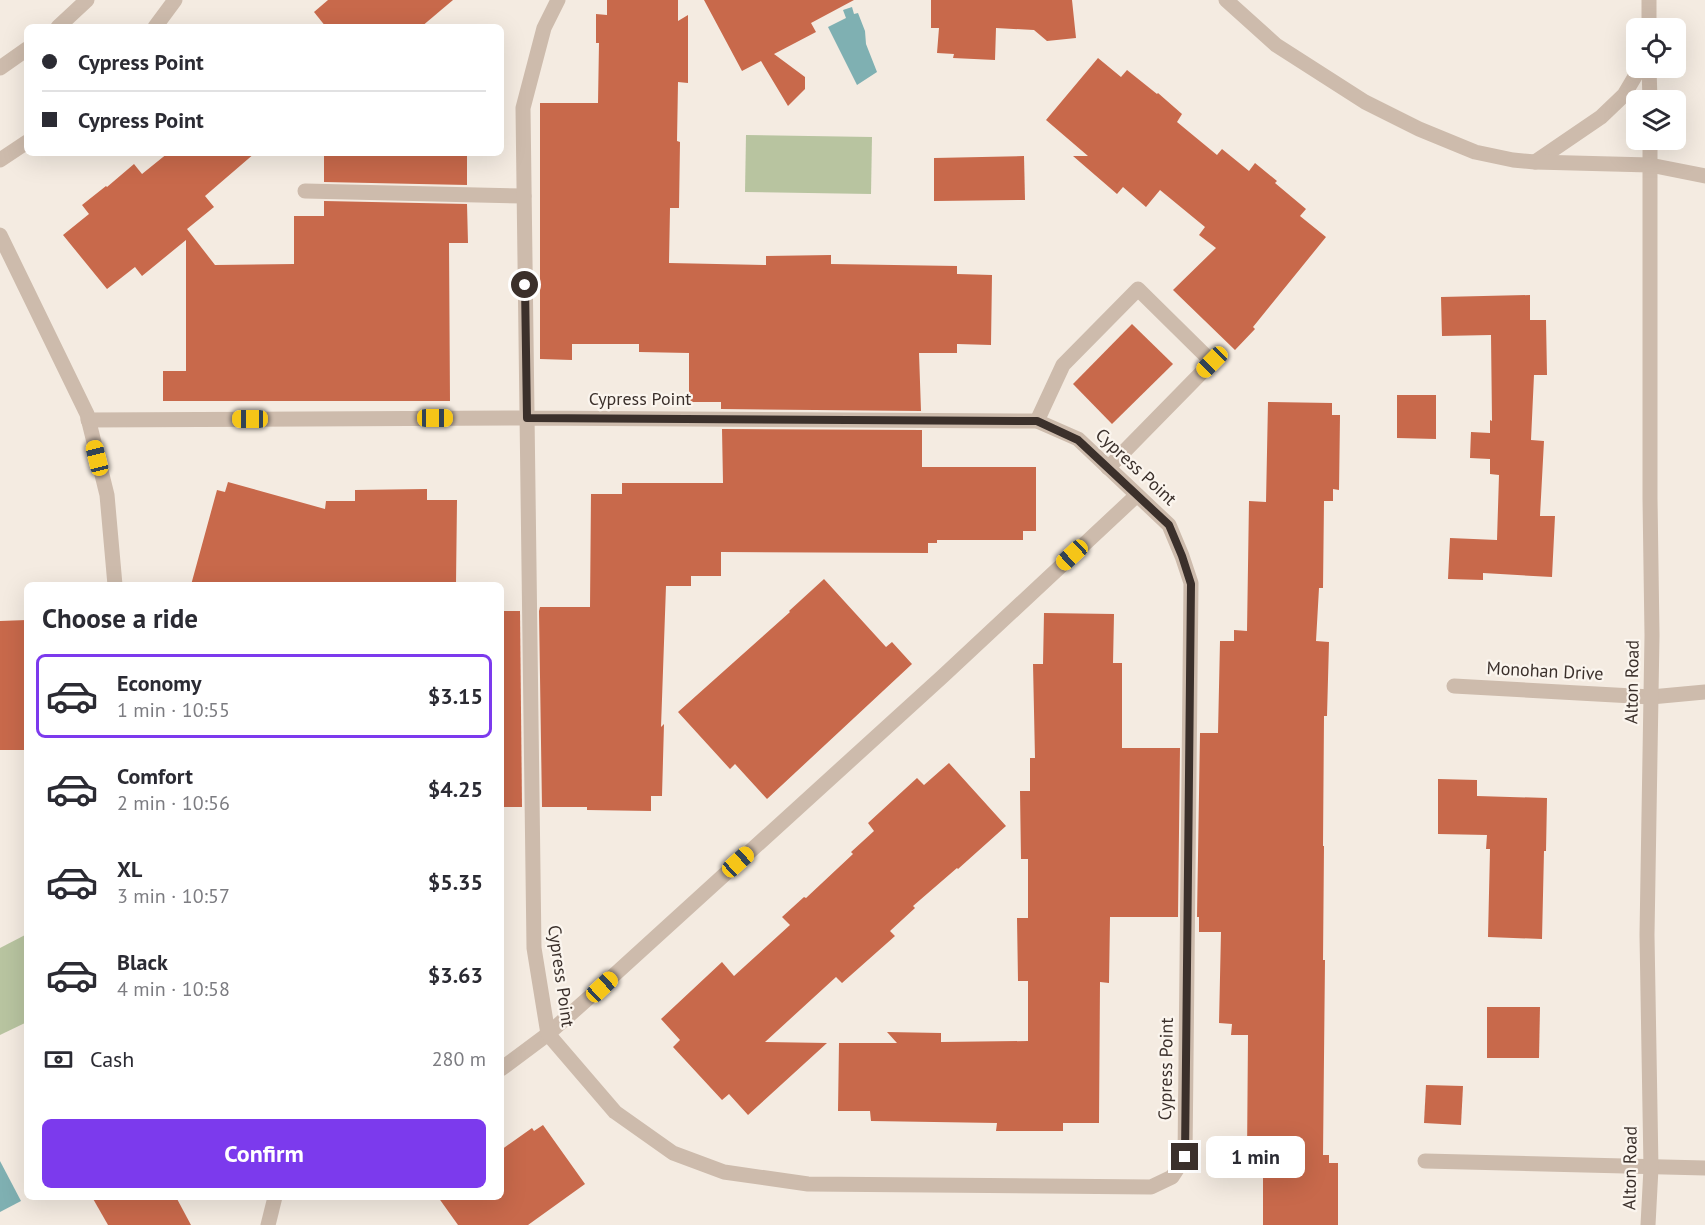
<!DOCTYPE html>
<html lang="en">
<head>
<meta charset="utf-8">
<style>
	:root { --surface:#fff; --page:#f2f2f3; --text:#2b2b33; --muted:#7c7c81; --line:#e1e1e2; --accent:#7c3aed }
	body { margin:0; font-family:"PT Sans",sans-serif; background:var(--page); color:var(--text); height:100vh; display:flex; flex-direction:column; font-size:22px; white-space:nowrap }
	* { box-sizing:border-box; margin:0 }
	p { font-size:20px; color:var(--muted) }
	.icon { flex:none; width:33px; height:33px; fill:none; stroke:currentColor; stroke-width:2; stroke-linecap:round; stroke-linejoin:round }
	.map { position:relative; flex:1; overflow:hidden }
	.side { position:absolute; left:24px; top:582px; width:480px; height:618px; display:flex; flex-direction:column; background:var(--surface); border-radius:9px; box-shadow:0 6px 24px #0002 }
	.side>* { flex:none }
	.top-card { position:absolute; left:24px; top:24px; width:480px; height:132px; border-radius:9px; box-shadow:0 6px 24px #0002; display:grid; align-content:center; height:132px; padding:0 18px; background:var(--surface) }
	.tools { position:absolute; left:1626px; top:18px; display:grid; gap:12px }
	.tools a { display:grid; place-items:center; width:60px; height:60px; border-radius:9px; background:var(--surface); box-shadow:0 6px 24px #0002; font-size:30px }
	.end { position:absolute; width:27px; height:27px; margin:-14px; border:8px solid #3b302b; background:#fff; box-shadow:0 0 0 3px #fff }
	.from { border-radius:50% }
	.bubble { position:absolute; height:42px; border-radius:9px; background:var(--surface); box-shadow:0 6px 24px #0002; font-size:20px; font-weight:800; line-height:42px; text-align:center }
	.car { position:absolute; width:18px; height:36px; margin:-18px -9px; border-radius:8px; box-shadow:0 0 4px 2px #0007; background:linear-gradient(#f5c518 24%,#345 0 40%,#f5c518 0 76%,#345 0 86%,#f5c518 0) }
	.top-card b { display:flex; align-items:center; gap:21px; height:57px; font-size:22px }
	.top-card b+b { border-top:2px solid var(--line) }
	.top-card i { width:15px; height:15px; background:var(--text) }
	ul { padding:0; list-style:none }
	li { display:flex; align-items:center; gap:18px; height:84px; margin:0 12px 9px; padding:0 6px; border:3px solid transparent; border-radius:9px }
	li div { flex:1 }
	li b { display:block; font-size:22px }
	li em { font-style:normal; font-weight:800 }
	li.selected { border-color:var(--accent) }
	li>.icon { width:54px; height:54px; stroke-width:1.5 }
	h2 { padding:0 18px; font-size:27px; line-height:72px }
	.pay { display:flex; align-items:center; gap:15px; height:66px; padding:0 18px; font-size:22px }
	.pay p { margin-inline-start:auto }
	.primary-button { display:flex; gap:12px; margin-top:auto; padding:12px 18px }
	.primary-button a { flex:1; height:69px; border-radius:9px; background:var(--accent); color:#fff; font-size:24px; font-weight:800; line-height:69px; text-align:center }
	.map>svg:first-child { display:block }
</style>
</head>
<body>
<div class="map">
<svg width="1705" height="1225" viewBox="0 0 1705 1225">
	<rect width="100%" height="100%" fill="#f4ebe1"/>
	<g fill="#b8c4a0">
		<path d="M746,135L872,137L871,194L745,192Z"/>
		<path d="M27,934V1022L0,1035V948Z"/>
	</g>
	<g fill="#7fb0b2">
		<path d="M852,7L854,14L858,13L865,31L866,44L877,72L857,85L828,27L846,18L843,10Z"/>
		<path d="M0,1161L21,1201L0,1212Z"/>
	</g>
	<g fill="#c8694b">
		<path d="M328,0H453L421,27H326L314,12Z"/>
		<path d="M607,0H678V21L688,15V83L678,82L677,141L680,142L679,208H670L669,263L766,265V256L831,255V264L957,266V274L992,275L991,345L957,344V353H919L921,411L721,409V402H689V353L639,352V344H572V360L540,359V103H598L599,43H596V14L607,15Z"/>
		<path d="M704,0H854L811,23L816,32L774,54L805,77V89L788,106L761,61L742,71Z"/>
		<path d="M931,0H1072L1076,38L1047,41L1034,30L996,28L995,60L953,58L954,54L937,53L939,28H931Z"/>
		<path d="M1098,58L1121,77L1127,70L1157,94L1158,93L1182,114L1177,122L1217,155L1222,149L1249,171L1255,163L1277,181L1275,183L1306,209L1300,216L1326,237L1253,327L1255,329L1235,350L1173,290L1216,248L1199,235L1205,227L1160,190L1146,207L1123,187L1117,194L1073,156H1088L1046,120Z"/>
		<path d="M168,153H255L205,196L214,207L187,229L215,265L294,264V216H324V201L467,204L468,243H449L450,401H163V371H186V240L142,276L135,267L107,289L63,235L89,214L82,205L106,186L107,187L134,164L142,174Z"/>
		<path d="M324,153H467V185L324,182Z"/>
		<path d="M1024,156L1025,200L934,201V158Z"/>
		<path d="M1530,295V320H1546L1547,375H1534L1531,440L1544,441L1540,516H1555L1552,577L1483,573V580L1448,579L1450,538L1497,540L1499,475L1490,474V459L1470,458L1471,432L1490,433V420L1492,421L1491,335L1442,336L1441,297Z"/>
		<path d="M1132,324L1173,364L1112,424L1073,384Z"/>
		<path d="M1397,395H1436V439L1397,438Z"/>
		<path d="M1268,402L1332,403V415H1340L1339,490L1333,489V501H1324L1323,588H1319L1316,641L1329,642L1327,716H1324L1323,846H1324L1323,960H1325L1323,1155H1329V1163H1338V1225H1263V1158L1247,1157L1248,1035H1231L1232,1024L1219,1023L1221,932H1199V917H1197L1200,733H1218L1220,641H1234V630L1247,631L1249,501L1266,502Z"/>
		<path d="M722,429L922,430V467H1036V531H1023V540H937V543H928V553L721,552V576H691V586H666L661,727L664,724L662,796H651V811L587,810V807H542L539,611L540,607H590L591,494H622V483H723Z"/>
		<path d="M228,482L325,509L326,501H355V490L427,489V500H457L456,584L191,585L217,490L225,492Z"/>
		<path d="M824,579L886,647L892,642L912,664L767,799L735,764L730,769L678,712L790,612L789,611Z"/>
		<path d="M501,611H520L522,807H501Z"/>
		<path d="M1044,613L1114,614L1113,663H1122V748H1180L1178,917H1110L1109,983L1100,982L1099,1123H1063V1131H996L997,1123L871,1121L870,1111H838L839,1043H897L887,1032L941,1033V1042L1028,1041V981H1018L1017,918H1028V859H1021L1020,791H1030V758H1035L1033,664H1043Z"/>
		<path d="M27,620V750H0V621Z"/>
		<path d="M949,763L1006,826L958,869L957,868L913,906L915,908L890,931L895,936L842,983L836,977L765,1042L827,1043L748,1115L729,1094L722,1100L673,1047L680,1040L661,1019L722,962L734,976L790,925L782,917L804,897L806,898L853,854L851,852L874,831L868,823L917,778L924,785Z"/>
		<path d="M1438,779L1477,780V796L1547,798L1546,851H1544L1542,939L1488,937L1490,849H1486L1487,835L1438,834Z"/>
		<path d="M1487,1007H1540L1539,1058H1487Z"/>
		<path d="M1426,1085L1463,1086L1461,1125L1424,1123Z"/>
		<path d="M543,1125L585,1184L528,1225H458L438,1197H501V1150L532,1128L534,1131Z"/>
		<path d="M92,1197H176L191,1225H108Z"/>
	</g>
	<g fill="none" stroke-linecap="round" stroke-linejoin="round">
		<g stroke="#cdbbac" stroke-width="15">
			<path d="M305,191L524,196"/>
			<path d="M0,235L87,414L107,495L115,585"/>
			<path d="M88,420L527,418"/>
			<path d="M1037,421L1063,365L1138,289L1212,362L1108,468"/>
			<path d="M501,1069L548,1034L602,986L943,676L1137,495"/>
			<path d="M268,1225L275,1197"/>
		</g>
		<g stroke="#cdbbac" stroke-width="15">
			<path d="M1649,28V0"/>
			<path d="M1649,68L1650,100"/>
			<path d="M1535,162L1601,117L1624,95L1640,68"/>
			<path d="M527,418L1037,421L1078,439L1169,525L1182,556L1191,583L1185,1157L1172,1177L1151,1187L808,1184L724,1172L673,1153L615,1112L548,1034L534,948L523,108L544,28L558,0"/>
			<path d="M1454,686L1651,697L1705,692"/>
			<path d="M1425,1161L1705,1168"/>
			<path d="M1648,1225L1651,1168L1647,935L1652,635L1650,498V140"/>
		</g>
		<g stroke="#cdbbac" stroke-width="15">
			<path d="M1226,0L1276,45L1365,102L1419,129L1475,152L1513,160L1535,162L1650,165L1705,176"/>
			<path d="M58,27L87,0"/>
			<path d="M155,27L175,0"/>
			<path d="M0,68L27,49"/>
			<path d="M0,160L27,142"/>
		</g>
	</g>
	<g fill="none" stroke-linecap="round" stroke-linejoin="round">
		<path stroke="#3b302b" stroke-width="8" d="M525,285L527,418L1037,421L1078,440L1169,525L1182,556L1191,584L1185,1157"/>
	</g>
	<g text-anchor="middle" stroke-width="4.5" stroke-linejoin="round" paint-order="stroke">
		<g font-size="18" fill="#3b302b" stroke="#fbf5ee">
			<text x="640" y="405">Cypress Point</text>
			<text transform="translate(1136 467) rotate(43)" y="6">Cypress Point</text>
			<text transform="translate(1545 671) rotate(3)" y="6">Monohan Drive</text>
			<text transform="translate(1632 682) rotate(-89)" y="6">Alton Road</text>
			<text transform="translate(561 976) rotate(82)" y="6">Cypress Point</text>
			<text transform="translate(1166 1069) rotate(-89)" y="6">Cypress Point</text>
			<text transform="translate(1630 1168) rotate(-89)" y="6">Alton Road</text>
		</g>
	</g>
</svg>
<div class="tools">
<a><svg class="icon" aria-label="locate" viewBox="0 0 24 24"><circle cx="12" cy="12" r="6"/><path d="M12 2v4M12 18v4M2 12h4M18 12h4"/></svg></a>
<a><svg class="icon" aria-label="layers" viewBox="0 0 24 24"><path d="M12 4l9 5-9 5-9-5zM3 14l9 5 9-5"/></svg></a>
</div>
<i class="end from" style="left:525px;top:285px"></i>
<i class="end" style="left:1185px;top:1157px"></i>
<div class="bubble" style="left:1206px;top:1136px;width:99px">1 min</div>
<i class="car" style="left:1212px;top:362px;rotate:225deg"></i>
<i class="car" style="left:435px;top:418px;rotate:90deg"></i>
<i class="car" style="left:250px;top:419px;rotate:270deg"></i>
<i class="car" style="left:97px;top:458px;rotate:346deg"></i>
<i class="car" style="left:1072px;top:555px;rotate:227deg"></i>
<i class="car" style="left:738px;top:862px;rotate:48deg"></i>
<i class="car" style="left:602px;top:987px;rotate:47deg"></i>
<div class="top-card">
<b><i class="from"></i>Cypress Point</b>
<b><i></i>Cypress Point</b>
</div>
<section class="side">
<h2>Choose a ride</h2>
<ul>
<li class="selected"><svg class="icon" aria-label="car" viewBox="0 0 24 24"><path d="M5 17H2v-5l4-1 3-4h7l3 4 3 1v5h-3M9 17h6M6 11h13"/><circle cx="7" cy="17" r="2"/><circle cx="17" cy="17" r="2"/></svg><div><b>Economy</b><p>1 min · 10:55</p></div><em>$3.15</em></li>
<li><svg class="icon" aria-label="car" viewBox="0 0 24 24"><path d="M5 17H2v-5l4-1 3-4h7l3 4 3 1v5h-3M9 17h6M6 11h13"/><circle cx="7" cy="17" r="2"/><circle cx="17" cy="17" r="2"/></svg><div><b>Comfort</b><p>2 min · 10:56</p></div><em>$4.25</em></li>
<li><svg class="icon" aria-label="car" viewBox="0 0 24 24"><path d="M5 17H2v-5l4-1 3-4h7l3 4 3 1v5h-3M9 17h6M6 11h13"/><circle cx="7" cy="17" r="2"/><circle cx="17" cy="17" r="2"/></svg><div><b>XL</b><p>3 min · 10:57</p></div><em>$5.35</em></li>
<li><svg class="icon" aria-label="car" viewBox="0 0 24 24"><path d="M5 17H2v-5l4-1 3-4h7l3 4 3 1v5h-3M9 17h6M6 11h13"/><circle cx="7" cy="17" r="2"/><circle cx="17" cy="17" r="2"/></svg><div><b>Black</b><p>4 min · 10:58</p></div><em>$3.63</em></li>
</ul>
<div class="pay"><svg class="icon" aria-label="cash" viewBox="0 0 24 24"><path d="M3 7h18v10H3z"/><circle cx="12" cy="12" r="2"/></svg>Cash<p>280 m</p></div>
<div class="primary-button"><a>Confirm</a></div>
</section>
</div>
</body>
</html>
